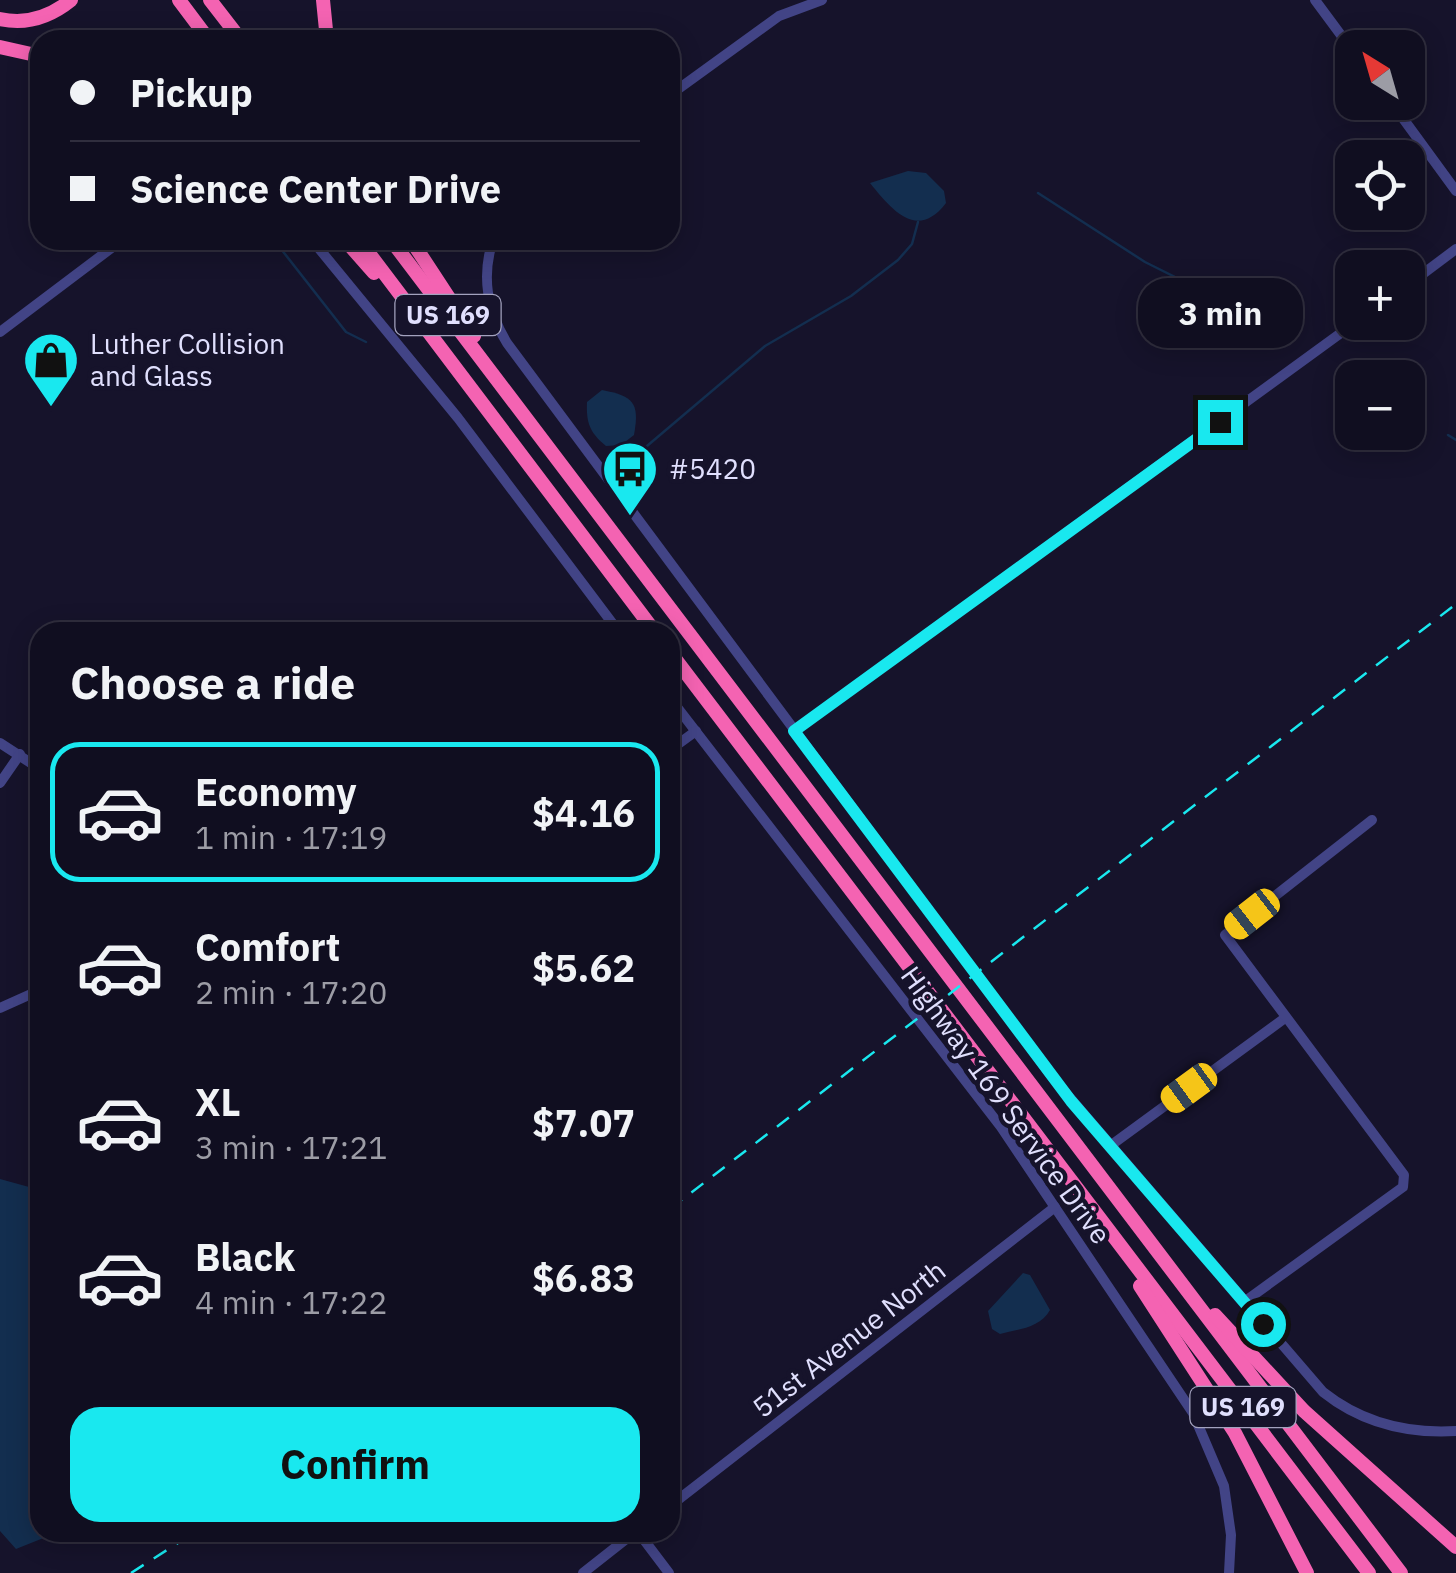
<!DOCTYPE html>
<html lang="en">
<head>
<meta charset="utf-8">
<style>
	:root { --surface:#100e20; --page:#191729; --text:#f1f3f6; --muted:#9c9ca5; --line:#302e3e; --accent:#19e8ef }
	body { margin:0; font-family:"IBM Plex Sans",sans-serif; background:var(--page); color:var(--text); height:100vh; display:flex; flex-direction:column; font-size:38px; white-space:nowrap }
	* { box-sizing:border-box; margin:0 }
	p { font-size:32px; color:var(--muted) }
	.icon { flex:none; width:55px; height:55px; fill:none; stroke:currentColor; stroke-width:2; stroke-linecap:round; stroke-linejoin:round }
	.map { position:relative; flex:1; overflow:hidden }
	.panel { position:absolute; left:30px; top:622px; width:650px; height:920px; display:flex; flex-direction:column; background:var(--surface); border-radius:30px; box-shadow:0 5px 25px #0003,0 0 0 2px var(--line) }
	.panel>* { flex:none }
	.guide { position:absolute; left:30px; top:30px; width:650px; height:220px; border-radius:30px; box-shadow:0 5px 25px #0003,0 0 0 2px var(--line); display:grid; align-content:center; height:220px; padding:0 40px; background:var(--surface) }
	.needle { width:65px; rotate:323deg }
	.controls { position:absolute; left:1335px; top:30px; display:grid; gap:20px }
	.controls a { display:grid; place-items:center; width:90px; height:90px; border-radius:20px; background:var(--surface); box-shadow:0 5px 25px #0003,0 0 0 2px var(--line); font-size:50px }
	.end { position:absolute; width:45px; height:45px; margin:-22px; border:12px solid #19e8ef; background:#111; box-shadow:0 0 0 5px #111 }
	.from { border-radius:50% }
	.bubble { position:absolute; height:70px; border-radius:30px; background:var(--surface); box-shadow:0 5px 25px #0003,0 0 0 2px var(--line); font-size:32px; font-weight:700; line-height:70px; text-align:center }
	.car { position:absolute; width:30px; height:60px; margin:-30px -15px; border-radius:12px; box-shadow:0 0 8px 2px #0007; background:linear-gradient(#f5c518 24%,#345 0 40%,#f5c518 0 76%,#345 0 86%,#f5c518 0) }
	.guide b { display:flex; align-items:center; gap:35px; height:95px; font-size:38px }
	.guide b+b { border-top:2px solid var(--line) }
	.guide i { width:25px; height:25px; background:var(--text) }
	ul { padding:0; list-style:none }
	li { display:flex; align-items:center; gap:30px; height:140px; margin:0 20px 15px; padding:0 20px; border:5px solid transparent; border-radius:30px }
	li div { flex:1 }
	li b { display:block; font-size:38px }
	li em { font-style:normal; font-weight:700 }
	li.on { border-color:var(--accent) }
	li>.icon { width:90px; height:90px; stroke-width:1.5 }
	h2 { padding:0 40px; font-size:45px; line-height:120px }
	.action { display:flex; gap:20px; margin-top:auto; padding:20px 40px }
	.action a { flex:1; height:115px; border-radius:30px; background:var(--accent); color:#111; font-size:40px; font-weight:700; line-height:115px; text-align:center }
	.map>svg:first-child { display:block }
</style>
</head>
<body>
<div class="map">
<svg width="1456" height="1573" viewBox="0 0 1456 1573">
	<rect width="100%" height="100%" fill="#16132b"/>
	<g fill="#132e4f">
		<path d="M908,171L926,173L944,191L946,203C917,241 892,210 870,183Z"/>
		<path d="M602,390C633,396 640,402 634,435L621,445L606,446C590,433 586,423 587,402Z"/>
		<path d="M0,1179L40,1190V1532L56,1533L16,1549L0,1531Z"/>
		<path d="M1023,1273L1030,1275L1050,1310C1040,1328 1019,1329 1000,1334L992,1329L988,1311Z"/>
	</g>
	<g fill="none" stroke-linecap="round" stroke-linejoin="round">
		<g stroke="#132e4f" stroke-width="2.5">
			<path d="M180,40L181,38"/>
			<path d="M1038,193L1145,262L1295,337"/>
			<path d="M274,240L346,332L366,342"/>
			<path d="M1448,435L1456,440"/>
			<path d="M634,457L765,346L851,296L898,260L912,244L918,222"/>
		</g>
		<g stroke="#424486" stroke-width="10">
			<path d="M1315,0L1352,50"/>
			<path d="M670,95L779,16L822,0"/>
			<path d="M1391,102L1456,191"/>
			<path d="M312,240L458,418L619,632"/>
			<path d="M493,240C481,277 487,310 507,343L1053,1078L1323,1392C1362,1423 1406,1434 1456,1431"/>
			<path d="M1408,285L1456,249"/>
			<path d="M0,332L122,240"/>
			<path d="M670,698L1001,1127L1193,1413L1224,1486L1231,1535L1229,1573"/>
			<path d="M794,731L1356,322"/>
			<path d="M0,743L40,769"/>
			<path d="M670,750L696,731"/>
			<path d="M0,783L20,754"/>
			<path d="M0,1008L40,990"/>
			<path d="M1110,1146L1285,1018"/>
			<path d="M1244,1302L1403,1187L1404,1175L1225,935L1372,820"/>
			<path d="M670,1506L1055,1207"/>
			<path d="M638,1532L669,1573"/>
			<path d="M583,1573L635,1532"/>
		</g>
		<g stroke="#f463b2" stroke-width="14">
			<path d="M179,0L209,40"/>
			<path d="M210,0L241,40"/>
			<path d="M323,0L327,40"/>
			<path d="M0,19C27,25 50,17 71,0"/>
			<path d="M0,47L40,56"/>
			<path d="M345,240L374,273"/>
			<path d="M359,240L655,632"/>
			<path d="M391,240L1401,1573"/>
			<path d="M411,240L474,336"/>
			<path d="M670,652L1369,1573"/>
			<path d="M1140,1286L1235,1433L1307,1573"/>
			<path d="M1215,1315L1304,1411L1456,1547"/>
		</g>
		<g stroke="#19e8ef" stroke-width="2.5" stroke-dasharray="15 12" stroke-linecap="butt">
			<path d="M670,1209L1456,604"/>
			<path d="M131,1573L195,1532"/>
		</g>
	</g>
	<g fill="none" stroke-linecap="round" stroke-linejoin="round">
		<path stroke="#19e8ef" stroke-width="12" d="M1220,422L794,731L1071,1101L1263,1324"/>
	</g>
	<defs>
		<g id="shop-pin" transform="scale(2.875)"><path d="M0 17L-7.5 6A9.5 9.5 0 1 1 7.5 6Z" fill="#19e8ef" stroke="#16132b"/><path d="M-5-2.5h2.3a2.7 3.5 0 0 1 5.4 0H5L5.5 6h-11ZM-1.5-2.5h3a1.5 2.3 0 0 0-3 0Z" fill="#111"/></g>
		<g id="bus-pin" transform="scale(2.875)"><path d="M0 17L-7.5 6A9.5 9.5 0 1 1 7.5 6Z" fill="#19e8ef" stroke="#16132b"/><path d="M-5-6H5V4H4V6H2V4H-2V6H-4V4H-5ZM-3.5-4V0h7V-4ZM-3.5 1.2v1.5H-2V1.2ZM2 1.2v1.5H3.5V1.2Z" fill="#111"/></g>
	</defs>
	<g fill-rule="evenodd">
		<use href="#shop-pin" x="51" y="360"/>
		<use href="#bus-pin" x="630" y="469"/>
	</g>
	<g text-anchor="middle" stroke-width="9" stroke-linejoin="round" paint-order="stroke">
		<g fill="#16132b" stroke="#a3a2be" stroke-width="2.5">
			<rect x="395.5" y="295" width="105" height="40" rx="8"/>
			<rect x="1190.5" y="1387" width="105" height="40" rx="8"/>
		</g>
		<g font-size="25" font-weight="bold" fill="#e0dffd">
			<text x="448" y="324">US 169</text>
			<text x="1243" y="1416">US 169</text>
		</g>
		<g font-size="28" fill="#e0dffd" stroke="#16132b" text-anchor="start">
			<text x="90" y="354">Luther Collision<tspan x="90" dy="32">and Glass</tspan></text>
			<text x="669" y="479">#5420</text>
		</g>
		<g font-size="28" fill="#e0dffd" stroke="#16132b">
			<text transform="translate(1006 1105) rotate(54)" y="10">Highway 169 Service Drive</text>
			<text transform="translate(849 1339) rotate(-38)" y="10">51st Avenue North</text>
		</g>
	</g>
</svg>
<div class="controls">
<a><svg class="needle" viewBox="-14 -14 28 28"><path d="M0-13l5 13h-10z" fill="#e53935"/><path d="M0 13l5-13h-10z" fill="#9c9ca5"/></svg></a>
<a><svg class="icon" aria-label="locate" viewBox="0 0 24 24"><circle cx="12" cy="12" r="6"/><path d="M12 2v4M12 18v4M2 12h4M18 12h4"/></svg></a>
<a>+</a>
<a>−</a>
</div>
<i class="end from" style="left:1263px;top:1324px"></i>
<i class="end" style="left:1220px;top:422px"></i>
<div class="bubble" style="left:1138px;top:278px;width:165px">3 min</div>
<i class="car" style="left:1252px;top:914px;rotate:232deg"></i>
<i class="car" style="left:1189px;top:1088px;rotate:234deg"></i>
<div class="guide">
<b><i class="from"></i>Pickup</b>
<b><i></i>Science Center Drive</b>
</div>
<section class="panel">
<h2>Choose a ride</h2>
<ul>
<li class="on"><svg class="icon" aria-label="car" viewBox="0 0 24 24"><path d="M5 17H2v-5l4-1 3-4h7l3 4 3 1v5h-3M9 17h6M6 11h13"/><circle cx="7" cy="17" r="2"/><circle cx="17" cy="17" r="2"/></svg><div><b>Economy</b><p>1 min · 17:19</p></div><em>$4.16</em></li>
<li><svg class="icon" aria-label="car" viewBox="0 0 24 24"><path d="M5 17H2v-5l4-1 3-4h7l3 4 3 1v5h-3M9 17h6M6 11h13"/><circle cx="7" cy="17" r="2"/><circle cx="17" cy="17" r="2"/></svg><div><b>Comfort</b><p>2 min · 17:20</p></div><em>$5.62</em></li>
<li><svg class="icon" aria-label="car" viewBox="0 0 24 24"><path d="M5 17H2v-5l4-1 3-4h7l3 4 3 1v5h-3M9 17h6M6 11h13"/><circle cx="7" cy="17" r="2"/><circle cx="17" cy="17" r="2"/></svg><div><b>XL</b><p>3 min · 17:21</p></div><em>$7.07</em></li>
<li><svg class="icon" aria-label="car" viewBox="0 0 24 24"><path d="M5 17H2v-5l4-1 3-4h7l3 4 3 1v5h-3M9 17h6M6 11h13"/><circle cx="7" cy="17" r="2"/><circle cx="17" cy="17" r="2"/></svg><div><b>Black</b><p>4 min · 17:22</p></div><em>$6.83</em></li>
</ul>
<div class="action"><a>Confirm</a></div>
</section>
</div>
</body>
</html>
